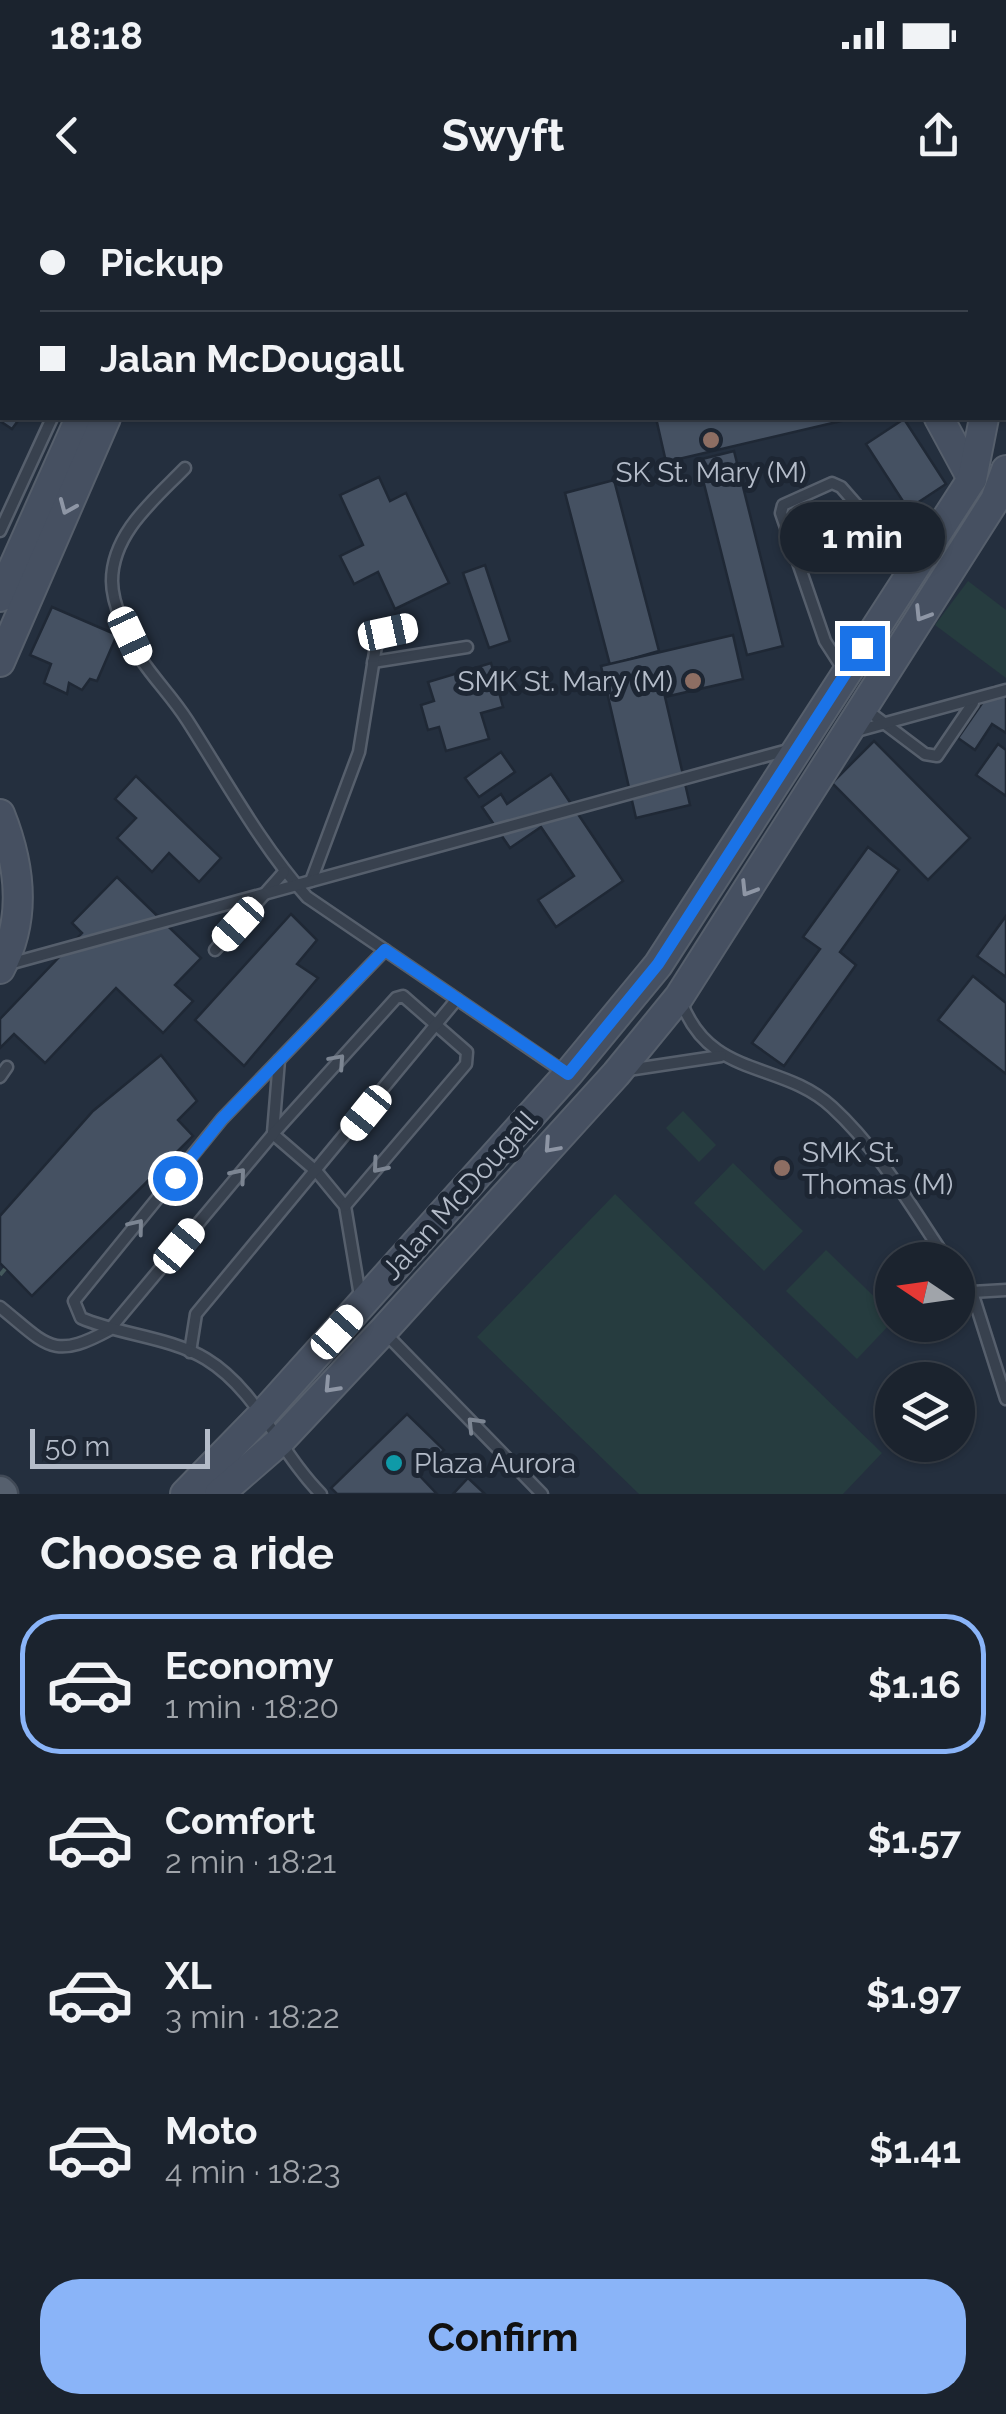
<!DOCTYPE html>
<html lang="en">
<head>
<meta charset="utf-8">
<style>
	:root { --surface:#1b232e; --page:#242b36; --text:#f1f3f6; --muted:#a0a4aa; --line:#39404a; --accent:#8ab4f8 }
	body { margin:0; font-family:Raleway,sans-serif; background:var(--page); color:var(--text); height:100vh; display:flex; flex-direction:column; font-size:38px; white-space:nowrap }
	* { box-sizing:border-box; margin:0 }
	p { font-size:32px; color:var(--muted) }
	.icon { flex:none; width:55px; height:55px; fill:none; stroke:currentColor; stroke-width:2; stroke-linecap:round; stroke-linejoin:round }
	.map { position:relative; height:1294px; overflow:hidden }
	.panel { display:flex; flex-direction:column; background:var(--surface); flex:1 }
	.panel>* { flex:none }
	.top-card { position:absolute; left:0px; top:0px; width:1008px; height:220px; box-shadow:0 2px 8px #0004,0 0 0 2px var(--line); display:grid; align-content:center; height:220px; padding:0 40px; background:var(--surface) }
	.needle { width:65px; rotate:283deg }
	.controls { position:absolute; left:875px; top:1042px; display:grid; gap:20px }
	.controls a { display:grid; place-items:center; width:100px; height:100px; border-radius:50%; background:var(--surface); box-shadow:0 2px 8px #0004,0 0 0 2px var(--line); font-size:50px }
	.scale { position:absolute; left:30px; bottom:25px; width:180px; box-sizing:border-box; padding-left:10px; border:5px solid #b4bcc9; border-top:0; font-size:28px; line-height:35px; white-space:nowrap; color:#b4bcc9; -webkit-text-stroke:8px #1d2633; paint-order:stroke }
	.end { position:absolute; width:45px; height:45px; margin:-22px; border:12px solid #1a73e8; background:#fff; box-shadow:0 0 0 5px #fff }
	.from { border-radius:50% }
	.bubble { position:absolute; height:70px; border-radius:35px; background:var(--surface); box-shadow:0 2px 8px #0004,0 0 0 2px var(--line); font-size:32px; font-weight:700; line-height:70px; text-align:center }
	.car { position:absolute; width:30px; height:60px; margin:-30px -15px; border-radius:12px; box-shadow:0 0 8px 2px #0007; background:linear-gradient(#fff 24%,#345 0 40%,#fff 0 76%,#345 0 86%,#fff 0) }
	.top-card b { display:flex; align-items:center; gap:35px; height:95px; font-size:38px }
	.top-card b+b { border-top:2px solid var(--line) }
	.top-card i { width:25px; height:25px; background:var(--text) }
	ul { padding:0; list-style:none }
	li { display:flex; align-items:center; gap:30px; height:140px; margin:0 20px 15px; padding:0 20px; border:5px solid transparent; border-radius:40px }
	li div { flex:1 }
	li b { display:block; font-size:38px }
	li em { font-style:normal; font-weight:700 }
	li.current { border-color:var(--accent) }
	li>.icon { width:90px; height:90px; stroke-width:1.5 }
	h2 { padding:0 40px; font-size:45px; line-height:120px }
	.action { display:flex; gap:20px; margin-top:auto; padding:20px 40px }
	.action a { flex:1; height:115px; border-radius:40px; background:var(--accent); color:#111; font-size:40px; font-weight:700; line-height:115px; text-align:center }
	.status { display:flex; justify-content:space-between; align-items:center; height:70px; padding:0 50px; background:var(--surface); direction:ltr }
	.status svg { height:28px; fill:currentColor }
	header { display:flex; justify-content:space-between; align-items:center; height:130px; padding:0 40px; background:var(--surface); font-size:45px; font-weight:700 }
	.map>svg:first-child { display:block }
</style>
</head>
<body>
<div class="status"><b>18:18</b><svg viewBox="0 0 49 12"><path d="M0 12V9h3v3zM5 12V6h3v6zM10 12V3h3v9zM15 12V0h3v12zM26 1h20v11H26zM47 4h2v5h-2z"/></svg></div>
<header><svg class="icon" aria-label="back" viewBox="0 0 24 24"><path d="M15 5l-7 7 7 7"/></svg>Swyft<svg class="icon" aria-label="share" viewBox="0 0 24 24"><path d="M12 15V3M7 8l5-5 5 5M5 13v7h14v-7"/></svg></header>
<div class="map">
<svg width="1006" height="1294" viewBox="0 0 1006 1294">
	<rect width="100%" height="100%" fill="#242f3e"/>
	<g fill="#263c3f">
		<path d="M968,381L1006,410V478L935,425Z"/>
		<path d="M683,911L716,945L699,962L666,928Z"/>
		<path d="M733,963L803,1031L764,1071L694,1003Z"/>
		<path d="M615,994L882,1253L843,1294H639L477,1137Z"/>
		<path d="M826,1050L892,1114V1122L857,1159L786,1091Z"/>
	</g>
	<g fill="#455162" stroke="#1f2835" stroke-width="2.5">
		<path d="M0,0H35L2,2L0,50Z"/>
		<path d="M74,0H155L72,2Z"/>
		<path d="M306,0H398L405,2H305Z"/>
		<path d="M403,0H618L617,2Z"/>
		<path d="M890,0H1006V17L1005,2Z"/>
		<path d="M2,101V218H20L12,229L0,221Z"/>
		<path d="M656,218H854L666,262Z"/>
		<path d="M904,219L946,284L908,309L866,244Z"/>
		<path d="M734,251L783,446L747,455L698,260Z"/>
		<path d="M379,277L390,301L406,293L449,383L395,409L378,372L354,384L340,356L363,345L340,295Z"/>
		<path d="M614,280L659,451L610,465L565,293Z"/>
		<path d="M485,365L510,441L489,448L463,373Z"/>
		<path d="M52,407L117,435L97,481L90,479L82,490L69,483L67,494L44,483L51,464L30,455Z"/>
		<path d="M733,435L743,479L665,497L690,605L636,618L601,466Z"/>
		<path d="M491,463L503,507L481,513L489,539L446,551L439,527L428,530L421,505L434,501L428,482Z"/>
		<path d="M994,486L1006,494V533L992,524L975,550L958,538Z"/>
		<path d="M874,541L970,638L928,680L832,583Z"/>
		<path d="M998,544L1006,550V596L976,575Z"/>
		<path d="M501,552L515,572L479,597L465,578Z"/>
		<path d="M551,574L623,681L556,727L538,700L574,676L541,627L510,648L482,607L501,594L507,604Z"/>
		<path d="M136,576L221,658L199,682L169,653L152,672L117,638L136,618L115,599Z"/>
		<path d="M868,647L899,670L840,752L856,765L784,866L752,843L820,749L803,737Z"/>
		<path d="M117,677L201,758L175,785L193,801L163,833L116,788L45,863L14,834L0,848V819L82,733L72,723Z"/>
		<path d="M291,714L317,740L297,764L318,778L244,866L195,820Z"/>
		<path d="M1006,716V777L977,756Z"/>
		<path d="M973,776L1006,803V874L938,820Z"/>
		<path d="M161,855L197,901L178,920L193,936L32,1096L0,1063V1016L93,911Z"/>
		<path d="M407,1214L444,1250L419,1275L437,1294H337L331,1288Z"/>
		<path d="M468,1278L485,1294H453Z"/>
	</g>
	<g fill="none" stroke-linecap="round" stroke-linejoin="round">
		<g stroke="#565f6c" stroke-width="15">
			<g id="lane">
				<path d="M185,268C155,299 112,333 112,381C112,405 128,438 141,459C155,480 173,498 187,520C225,579 260,644 307,697L567,874"/>
				<path d="M0,331L52,218"/>
				<path d="M373,462L467,447"/>
				<path d="M843,469L825,441L781,313L783,305L832,283L841,287L912,368"/>
				<path d="M864,508L925,554L937,556L973,503"/>
				<path d="M853,532L1006,490"/>
				<path d="M311,681L359,552L376,446L388,433L409,428"/>
				<path d="M215,750L284,672"/>
				<path d="M9,764L788,550"/>
				<path d="M681,801C710,880 781,860 832,907C879,950 912,1008 947,1060"/>
				<path d="M628,870L721,856"/>
				<path d="M0,877L7,867"/>
				<path d="M273,933L279,860"/>
				<path d="M273,934L317,972L345,1006L360,1096"/>
				<path d="M958,1074L972,1092L1006,1199"/>
				<path d="M972,1092L1006,1090"/>
				<path d="M0,1107C47,1145 52,1161 109,1130L273,934L396,798L403,796L467,852L466,864L345,1006"/>
				<path d="M386,1134L542,1294"/>
				<path d="M190,1152L196,1114L457,799"/>
				<path d="M321,1294C280,1253 257,1190 206,1159C170,1137 120,1135 81,1118L74,1101L222,919L385,750"/>
			</g>
		</g>
		<g stroke="#565f6c" stroke-width="25">
			<g id="street">
				<path d="M44,2L46,0"/>
				<path d="M1005,52H1006"/>
				<path d="M0,67L2,63"/>
			</g>
		</g>
		<g stroke="#565f6c" stroke-width="32">
			<g id="secondary">
				<path d="M738,0L743,2"/>
				<path d="M811,0L815,2"/>
				<path d="M189,2L191,0"/>
				<path d="M215,2L217,0"/>
				<path d="M1005,75H1006"/>
				<path d="M1005,122H1006"/>
				<path d="M939,218L972,279"/>
				<path d="M0,397L80,218"/>
				<path d="M0,462L106,218"/>
				<path d="M0,614C20,664 27,719 0,769"/>
				<path d="M185,1294L263,1214L568,874L658,765L972,279L984,218"/>
				<path d="M219,1294L279,1242L383,1131L616,874L679,797L995,300L1006,270"/>
			</g>
		</g>
		<g stroke="#414a57" stroke-width="35">
			<path id="primary" d="M0,1292L2,1294"/>
		</g>
		<path stroke="#44595c" stroke-width="4" stroke-dasharray="8 8" stroke-linecap="butt" d="M0,1075L5,1069"/>
		<use href="#lane" stroke="#38414e" stroke-width="10"/>
		<use href="#street" stroke="#38414e" stroke-width="20"/>
		<use href="#secondary" stroke="#465061" stroke-width="28"/>
		<use href="#primary" stroke="#56606e" stroke-width="30"/>
	</g>
	<defs><path id="oneway-chevron" d="M-2-3.5L2.5 0L-2 3.5" fill="none" stroke-width="1.6" stroke-linecap="round" stroke-linejoin="round" transform="scale(2.5)"/></defs>
	<g stroke="#8e96a5">
		<use href="#oneway-chevron" transform="translate(67 307) rotate(113)"/>
		<use href="#oneway-chevron" transform="translate(922 414) rotate(122)"/>
		<use href="#oneway-chevron" transform="translate(748 689) rotate(122)"/>
		<use href="#oneway-chevron" transform="translate(551 946) rotate(132)"/>
		<use href="#oneway-chevron" transform="translate(331 1186) rotate(133)"/>
	</g>
	<g stroke="#7c8592">
		<use href="#oneway-chevron" transform="translate(338 861) rotate(-48)"/>
		<use href="#oneway-chevron" transform="translate(379 966) rotate(130)"/>
		<use href="#oneway-chevron" transform="translate(239 975) rotate(-50)"/>
		<use href="#oneway-chevron" transform="translate(137 1026) rotate(-51)"/>
		<use href="#oneway-chevron" transform="translate(474 1224) rotate(-134)"/>
	</g>
	<g fill="none" stroke-linecap="round" stroke-linejoin="round">
		<path stroke="#1a73e8" stroke-width="12" d="M175,978L222,919L385,750L568,874L658,764L862,448"/>
	</g>
	<g fill="#8d6e63" stroke="#1d2633" stroke-width="4">
		<circle cx="711" cy="240" r="10"/>
		<circle cx="693" cy="481" r="10"/>
		<circle cx="782" cy="968" r="10"/>
	</g>
	<circle fill="#0f9aa8" stroke="#1d2633" stroke-width="4" cx="394" cy="1263" r="10"/>
	<g text-anchor="middle" stroke-width="10" stroke-linejoin="round" paint-order="stroke">
		<g font-size="28" fill="#b4bcc9" stroke="#1d2633" text-anchor="start">
			<text x="711" y="282" text-anchor="middle">SK St. Mary (M)</text>
			<text x="673" y="491" text-anchor="end">SMK St. Mary (M)</text>
			<text x="802" y="962">SMK St.<tspan x="802" dy="32">Thomas (M)</tspan></text>
			<text x="414" y="1273">Plaza Aurora</text>
		</g>
		<g font-size="28" fill="#b4bcc9" stroke="#1d2633">
			<text transform="translate(459 995) rotate(-48)" y="10">Jalan McDougall</text>
		</g>
	</g>
</svg>
<div class="controls">
<a><svg class="needle" viewBox="-14 -14 28 28"><path d="M0-13l5 13h-10z" fill="#e53935"/><path d="M0 13l5-13h-10z" fill="#a0a4aa"/></svg></a>
<a><svg class="icon" aria-label="layers" viewBox="0 0 24 24"><path d="M12 4l9 5-9 5-9-5zM3 14l9 5 9-5"/></svg></a>
</div>
<div class="scale">50 m</div>
<i class="end from" style="left:175px;top:978px"></i>
<i class="end" style="left:862px;top:448px"></i>
<div class="bubble" style="left:780px;top:302px;width:165px">1 min</div>
<i class="car" style="left:388px;top:432px;rotate:78deg"></i>
<i class="car" style="left:130px;top:436px;rotate:155deg"></i>
<i class="car" style="left:238px;top:724px;rotate:222deg"></i>
<i class="car" style="left:366px;top:913px;rotate:219deg"></i>
<i class="car" style="left:179px;top:1046px;rotate:40deg"></i>
<i class="car" style="left:337px;top:1132px;rotate:42deg"></i>
<div class="top-card">
<b><i class="from"></i>Pickup</b>
<b><i></i>Jalan McDougall</b>
</div>
</div>
<section class="panel">
<h2>Choose a ride</h2>
<ul>
<li class="current"><svg class="icon" aria-label="car" viewBox="0 0 24 24"><path d="M5 17H2v-5l4-1 3-4h7l3 4 3 1v5h-3M9 17h6M6 11h13"/><circle cx="7" cy="17" r="2"/><circle cx="17" cy="17" r="2"/></svg><div><b>Economy</b><p>1 min · 18:20</p></div><em>$1.16</em></li>
<li><svg class="icon" aria-label="car" viewBox="0 0 24 24"><path d="M5 17H2v-5l4-1 3-4h7l3 4 3 1v5h-3M9 17h6M6 11h13"/><circle cx="7" cy="17" r="2"/><circle cx="17" cy="17" r="2"/></svg><div><b>Comfort</b><p>2 min · 18:21</p></div><em>$1.57</em></li>
<li><svg class="icon" aria-label="car" viewBox="0 0 24 24"><path d="M5 17H2v-5l4-1 3-4h7l3 4 3 1v5h-3M9 17h6M6 11h13"/><circle cx="7" cy="17" r="2"/><circle cx="17" cy="17" r="2"/></svg><div><b>XL</b><p>3 min · 18:22</p></div><em>$1.97</em></li>
<li><svg class="icon" aria-label="car" viewBox="0 0 24 24"><path d="M5 17H2v-5l4-1 3-4h7l3 4 3 1v5h-3M9 17h6M6 11h13"/><circle cx="7" cy="17" r="2"/><circle cx="17" cy="17" r="2"/></svg><div><b>Moto</b><p>4 min · 18:23</p></div><em>$1.41</em></li>
</ul>
<div class="action"><a>Confirm</a></div>
</section>
</body>
</html>
